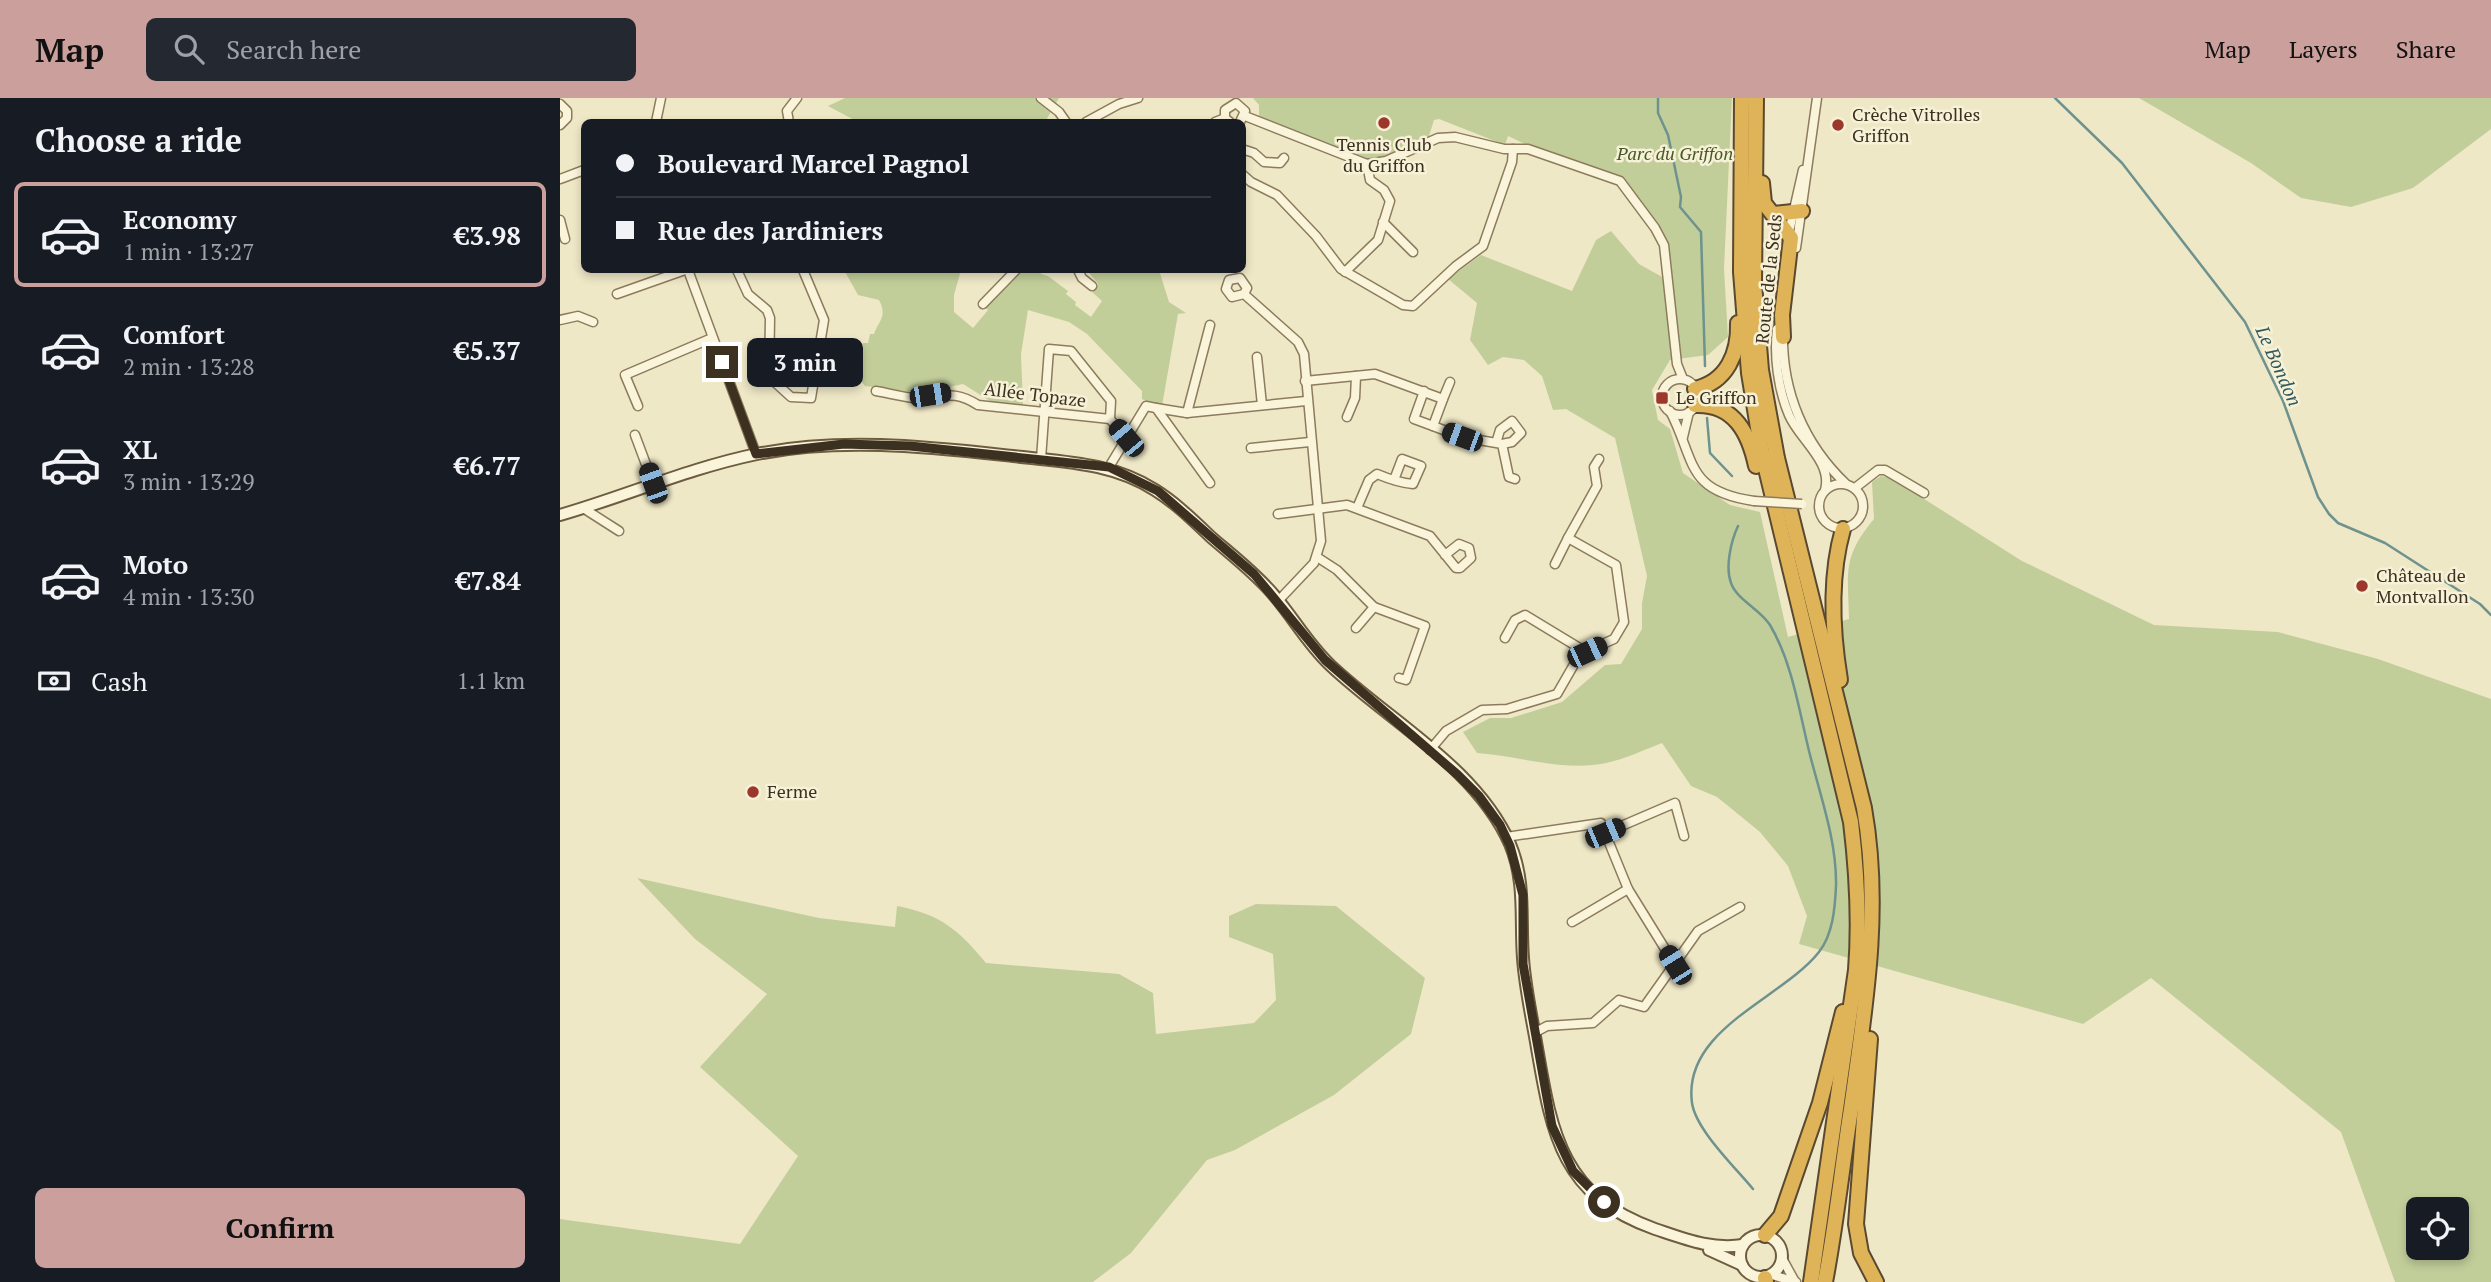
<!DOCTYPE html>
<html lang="en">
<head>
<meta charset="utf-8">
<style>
	:root { --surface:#171b24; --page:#242831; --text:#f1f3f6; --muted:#9ea1a6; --line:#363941; --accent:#cb9f9b }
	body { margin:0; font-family:"PT Serif",serif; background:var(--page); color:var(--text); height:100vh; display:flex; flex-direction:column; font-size:26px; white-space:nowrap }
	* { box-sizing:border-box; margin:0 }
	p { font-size:23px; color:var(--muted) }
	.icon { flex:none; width:38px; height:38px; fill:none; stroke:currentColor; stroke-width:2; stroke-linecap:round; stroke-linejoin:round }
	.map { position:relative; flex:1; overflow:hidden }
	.sheet { display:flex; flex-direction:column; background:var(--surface); width:560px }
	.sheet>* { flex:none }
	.top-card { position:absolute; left:21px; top:21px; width:665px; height:154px; border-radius:10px; box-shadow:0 4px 10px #0003; display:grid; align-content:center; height:154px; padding:0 35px; background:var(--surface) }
	.tools { position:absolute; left:1846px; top:1099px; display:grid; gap:14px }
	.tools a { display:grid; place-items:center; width:63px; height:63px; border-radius:10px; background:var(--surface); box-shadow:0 4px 10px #0003; font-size:35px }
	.end { position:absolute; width:32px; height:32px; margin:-16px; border:9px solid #3c3120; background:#fff; box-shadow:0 0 0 4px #fff }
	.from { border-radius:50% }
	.bubble { position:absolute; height:49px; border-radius:10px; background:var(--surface); box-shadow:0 4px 10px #0003; font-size:23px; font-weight:800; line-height:49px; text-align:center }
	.car { position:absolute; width:21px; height:42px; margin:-21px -10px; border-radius:9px; box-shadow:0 0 5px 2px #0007; background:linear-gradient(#222 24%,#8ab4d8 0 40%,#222 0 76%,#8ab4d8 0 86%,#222 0) }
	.top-card b { display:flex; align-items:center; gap:24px; height:66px; font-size:26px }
	.top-card b+b { border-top:2px solid var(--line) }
	.top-card i { width:18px; height:18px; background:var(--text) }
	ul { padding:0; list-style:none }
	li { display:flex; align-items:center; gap:21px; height:105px; margin:0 14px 10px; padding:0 21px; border:4px solid transparent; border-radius:10px }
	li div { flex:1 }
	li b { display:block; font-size:26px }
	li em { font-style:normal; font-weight:800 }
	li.selected { border-color:var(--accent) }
	li>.icon { width:63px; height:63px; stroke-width:1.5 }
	h2 { padding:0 35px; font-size:32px; line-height:84px }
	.pay { display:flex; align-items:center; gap:18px; height:77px; padding:0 35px; font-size:26px }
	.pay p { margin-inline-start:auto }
	.primary-button { display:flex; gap:14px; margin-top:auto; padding:14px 35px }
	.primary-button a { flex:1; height:80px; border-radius:10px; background:var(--accent); color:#111; font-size:28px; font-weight:800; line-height:80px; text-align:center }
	header { display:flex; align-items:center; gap:42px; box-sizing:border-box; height:98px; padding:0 35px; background:var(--accent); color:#111 }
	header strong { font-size:33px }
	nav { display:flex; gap:38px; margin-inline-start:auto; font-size:24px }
	.search { width:490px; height:63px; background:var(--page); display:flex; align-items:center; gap:18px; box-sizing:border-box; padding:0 24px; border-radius:10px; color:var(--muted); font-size:26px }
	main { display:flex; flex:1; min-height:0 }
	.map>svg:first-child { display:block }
</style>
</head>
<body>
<header>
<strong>Map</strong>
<div class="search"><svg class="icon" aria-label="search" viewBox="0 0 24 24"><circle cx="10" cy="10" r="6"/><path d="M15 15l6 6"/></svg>Search here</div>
<nav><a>Map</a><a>Layers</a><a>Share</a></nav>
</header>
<main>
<section class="sheet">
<h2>Choose a ride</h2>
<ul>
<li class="selected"><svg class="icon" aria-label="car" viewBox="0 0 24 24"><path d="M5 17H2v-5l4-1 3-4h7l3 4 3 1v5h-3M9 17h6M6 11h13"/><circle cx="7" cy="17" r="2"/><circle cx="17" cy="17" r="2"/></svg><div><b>Economy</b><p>1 min · 13:27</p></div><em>€3.98</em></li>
<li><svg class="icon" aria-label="car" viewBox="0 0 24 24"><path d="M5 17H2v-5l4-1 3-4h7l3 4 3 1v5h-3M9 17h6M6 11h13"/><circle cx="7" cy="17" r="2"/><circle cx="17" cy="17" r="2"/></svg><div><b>Comfort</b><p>2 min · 13:28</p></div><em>€5.37</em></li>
<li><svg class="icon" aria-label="car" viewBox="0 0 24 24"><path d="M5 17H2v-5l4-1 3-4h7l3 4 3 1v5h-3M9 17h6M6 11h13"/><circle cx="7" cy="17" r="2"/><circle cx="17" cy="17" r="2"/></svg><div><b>XL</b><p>3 min · 13:29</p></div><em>€6.77</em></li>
<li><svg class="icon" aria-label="car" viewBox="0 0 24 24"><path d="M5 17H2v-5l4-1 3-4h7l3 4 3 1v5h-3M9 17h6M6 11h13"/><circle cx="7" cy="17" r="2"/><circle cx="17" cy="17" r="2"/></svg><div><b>Moto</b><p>4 min · 13:30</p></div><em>€7.84</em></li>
</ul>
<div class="pay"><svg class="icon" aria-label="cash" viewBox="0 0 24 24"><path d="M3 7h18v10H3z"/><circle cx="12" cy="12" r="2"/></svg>Cash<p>1.1 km</p></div>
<div class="primary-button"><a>Confirm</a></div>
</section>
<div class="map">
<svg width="1931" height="1184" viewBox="0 0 1931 1184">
	<rect width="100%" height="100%" fill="#efe8c7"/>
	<g fill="#c2ce9a" fill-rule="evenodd">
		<path d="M285,0H499L485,24H298L268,8Z"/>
		<path d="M693,0H1172L1164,171L1168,239L1148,257L1110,262L1092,292L1098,322L1110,331L1123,375L1170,407L1200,414L1228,539L1289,521C1288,474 1282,459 1314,421L1312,384L1321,378L1331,380L1462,463L1594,527L1718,534L1818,561L1931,601V1184H1835L1781,1034L1591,880L1523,926L1239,846L1247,818L1228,768L1200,734L1157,699L1131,688L1102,645C1084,652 1065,661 1046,665C1004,674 959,658 917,655L903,634L930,620H951L1002,604L1045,567L1061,566L1082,531V505L1087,478L1055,340L1006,311L993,312L982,278L964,262L943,259L928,267L910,242L917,205L888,181L921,157L1012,193L1036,142L1051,133L1079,166L1113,185L1108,143L1064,81L969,48L948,38L945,47L879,21L874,22L869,38L825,60L807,63L699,19V7ZM1858,1111H1897V1150H1858Z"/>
		<path d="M1579,0H1931V31L1853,90L1791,109L1741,100L1691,65Z"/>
		<path d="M284,172H401L394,197V214L413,230L428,212L423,208L463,172H479L481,176L488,178L508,193L506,196L516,204L515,207L531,219L542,203L532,194L538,186L527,172H599L609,204L626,215L618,216L602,308H595L582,301V293L527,236L509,224L468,212L461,256L463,308L435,306L403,286L362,295L305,288L295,276L287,275L289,260H295L296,254L302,253L303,245H308L310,236H314C318,223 328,219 319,202L298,197Z"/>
		<path d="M77,780L259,820L335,829L337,808C380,816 399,832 426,865L559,876L593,895L596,936L694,925L716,902L713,856L669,839V818L696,806L776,808L865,880L851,936L774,997L675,1052L647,1062L571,1155L533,1184H0V1121L180,1146L238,1058L140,969L207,896L135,841Z"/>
	</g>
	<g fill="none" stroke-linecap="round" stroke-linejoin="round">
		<g stroke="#6e928e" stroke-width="2.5">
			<path d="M1098,0V15L1108,37L1121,99L1120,109L1141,134C1142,178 1144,223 1145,268"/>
			<path d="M1495,0L1562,65L1685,224L1723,303L1758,399L1769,416L1778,425L1825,445L1920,506L1931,517"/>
			<path d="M1147,320L1150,355L1172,378"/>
			<path d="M1178,428C1171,443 1165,469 1171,485C1177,502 1200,511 1210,527C1232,564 1239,612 1249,653C1260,697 1277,743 1276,788C1275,810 1273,836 1259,854C1222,901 1122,931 1132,1005C1136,1032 1175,1069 1193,1091"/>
		</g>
		<g stroke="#8c7b5c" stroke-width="11">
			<g id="street">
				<path d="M481,0L499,14L506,24"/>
				<path d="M0,6L7,13V20L0,27"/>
				<path d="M685,18L807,66L826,63L878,40L895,39L944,51H968L1060,83L1095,130L1104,147L1117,266L1123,281"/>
				<path d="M96,24L101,0"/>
				<path d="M229,24L227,13L237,0"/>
				<path d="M526,24L559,6L578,0"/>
				<path d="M655,24L665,20"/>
				<path d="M670,24L665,20V12L676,5L685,13L680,24"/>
				<path d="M682,51L694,55L704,64L720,65L724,60"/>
				<path d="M682,76L691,84L717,97L756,138L781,171L843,207L853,208L896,168L923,148L952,64L953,51"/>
				<path d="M0,81L24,72"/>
				<path d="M0,122L5,141"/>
				<path d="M823,124L853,154"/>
				<path d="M1228,138L1243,72"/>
				<path d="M1236,150L1257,0"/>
				<path d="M128,172L196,356"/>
				<path d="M177,172L188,196L207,212L210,220L209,279L231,299L251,300L264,222L243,172"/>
				<path d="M518,172L522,180L532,188"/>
				<path d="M785,174L818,142L830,103L824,92L810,82L807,66"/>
				<path d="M57,196L125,172"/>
				<path d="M684,196L672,199L666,191L669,182L680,180L687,190L684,196L738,244L744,256L761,443L754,465L719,502"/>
				<path d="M423,206L456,172"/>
				<path d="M0,222L18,218L33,224"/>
				<path d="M650,227L627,315L746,303"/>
				<path d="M1217,231C1214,258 1218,291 1229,317C1239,341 1273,364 1265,392"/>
				<path d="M1223,236C1222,294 1244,346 1286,386"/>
				<path d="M697,259L702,307"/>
				<circle cx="1120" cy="299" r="18"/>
				<path d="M745,283L815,276L883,301L873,328L854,321L864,293"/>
				<path d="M316,293C328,295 342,299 354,300C383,301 391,290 418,307L550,321"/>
				<path d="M883,301L890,284"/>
				<path d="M78,308L65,277L152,240"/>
				<path d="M596,310L627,315"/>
				<path d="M1110,313C1136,363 1125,393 1194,403"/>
				<path d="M787,319L795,300L796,278"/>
				<path d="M873,328L902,339L942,346L949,379L955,381"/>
				<path d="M75,337L93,385"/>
				<path d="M1123,339L1129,314"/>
				<path d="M937,342L940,332L952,323L961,335L952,344L942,346"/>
				<path d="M691,350L750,344"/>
				<path d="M481,361L489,251L511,253L551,303L550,321L566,340"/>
				<path d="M549,369L586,308L596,310L650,385"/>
				<circle cx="1281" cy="408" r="22"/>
				<path d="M1295,390L1318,372H1325L1364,395"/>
				<path d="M23,410L59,433"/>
				<path d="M797,410L809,382L817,376C829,381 841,385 853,386L861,368L842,361L834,382"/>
				<path d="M718,416L787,407L870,438L896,470H900L911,460L909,450L899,446L885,457"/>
				<path d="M757,459L777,472L814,509L796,530"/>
				<path d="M995,466L1008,440"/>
				<path d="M814,509L865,528L846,582L839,580"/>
				<path d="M945,540L955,522L965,517L1026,554"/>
				<path d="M870,652L886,633L922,612L947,611L997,596L1020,556L1054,541L1064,524L1056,467L1008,440L1037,388L1034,369L1039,361"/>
				<path d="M1045,735L1115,705L1124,738"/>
				<path d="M946,739L1041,725L1068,791L1115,867"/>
				<path d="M1012,824L1068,791"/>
				<path d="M974,935L987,928L1033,925L1059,902L1084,909L1138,833L1180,809"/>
				<path d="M1223,1162L1234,1182"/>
				<path d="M1212,1177L1236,1184"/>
			</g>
		</g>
		<g stroke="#6e5c3f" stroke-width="14">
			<g id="secondary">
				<path d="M0,417C66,398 129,370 197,356C282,339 368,349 453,358C503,364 551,364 595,392C616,405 634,423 652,440C673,458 695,475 713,496C733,519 747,545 770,567C829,623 916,669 950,746C966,784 960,820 963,860C965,890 972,920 977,950C992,1037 1002,1098 1095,1131C1125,1141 1152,1152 1183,1147"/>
				<circle cx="1201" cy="1158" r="21"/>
				<path d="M1149,1152L1182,1167"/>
			</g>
		</g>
		<g stroke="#5a4930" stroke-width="18">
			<g id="highway">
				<path d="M1182,0L1181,174L1189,275L1202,354L1291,724C1297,774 1300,822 1296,872L1251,1184"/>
				<path d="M1196,0L1194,185L1201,272L1217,360L1304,710C1322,811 1305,910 1291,1011C1282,1068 1276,1127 1265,1184"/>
				<path d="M1202,85L1204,105L1231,140L1222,217L1223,239"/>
				<path d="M1214,116L1242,113"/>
				<path d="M1135,291C1167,284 1179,255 1178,225"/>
				<path d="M1135,307C1174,305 1189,335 1196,368"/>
				<path d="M1280,582C1272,533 1269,480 1283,431"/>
				<path d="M1310,941L1296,1126L1301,1155L1316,1184"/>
				<path d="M1205,1137L1221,1118L1260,1005L1283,914"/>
				<path d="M1205,1180L1206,1184"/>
			</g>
		</g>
		<use href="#street" stroke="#faf4db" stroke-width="8"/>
		<use href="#secondary" stroke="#faf4db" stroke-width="10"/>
		<use href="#highway" stroke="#dfb458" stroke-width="14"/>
		<g stroke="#8c7b5c" stroke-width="11" stroke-linecap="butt">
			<path id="street-bridge" d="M1194,403L1242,406"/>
		</g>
		<use href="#street-bridge" stroke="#faf4db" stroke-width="8"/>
	</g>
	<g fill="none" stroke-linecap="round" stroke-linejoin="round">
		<path stroke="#3c3120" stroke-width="9" d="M162,264L196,356L284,346L350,348L549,369L598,393L694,476L765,562L898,677L919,698L940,727L950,748L963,797V866L992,1028L1013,1073L1044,1104"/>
	</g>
	<g fill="#9c382b" stroke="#f7f1d7" stroke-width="2.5">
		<circle cx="824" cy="25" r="7"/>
		<circle cx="1278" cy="27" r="7"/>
		<rect x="1095" y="293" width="14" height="14" rx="3.5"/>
		<circle cx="1802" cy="488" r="7"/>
		<circle cx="193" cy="694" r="7"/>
	</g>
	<g text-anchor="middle" stroke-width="5" stroke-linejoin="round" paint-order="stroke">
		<g font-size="18" fill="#3c3120" stroke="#f7f1d7" text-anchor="start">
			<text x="1292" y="23">Crèche Vitrolles<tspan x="1292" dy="21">Griffon</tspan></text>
			<text x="824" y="53" text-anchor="middle">Tennis Club<tspan x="824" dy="21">du Griffon</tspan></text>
			<text x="1116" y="306">Le Griffon</text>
			<text x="1816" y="484">Château de<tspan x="1816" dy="21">Montvallon</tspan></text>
			<text x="207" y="700">Ferme</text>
		</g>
		<g font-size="18" font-style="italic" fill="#465926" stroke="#f7f1d7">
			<text x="1115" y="62">Parc du Griffon</text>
		</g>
		<g font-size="18" fill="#3c3120" stroke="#f7f1d7">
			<text transform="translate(1209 181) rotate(-84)" y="6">Route de la Seds</text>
			<text transform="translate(475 297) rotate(7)" y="6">Allée Topaze</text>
		</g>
		<g font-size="19" font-style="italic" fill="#2f595c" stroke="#f7f1d7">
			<text transform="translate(1719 268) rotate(66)" y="7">Le Bondon</text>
		</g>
	</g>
</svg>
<div class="tools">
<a><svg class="icon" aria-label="locate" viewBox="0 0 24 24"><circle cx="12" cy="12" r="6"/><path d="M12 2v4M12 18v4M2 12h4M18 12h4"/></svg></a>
</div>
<i class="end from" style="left:1044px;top:1104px"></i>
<i class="end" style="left:162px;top:264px"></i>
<div class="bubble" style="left:187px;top:240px;width:116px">3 min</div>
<i class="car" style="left:370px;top:297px;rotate:81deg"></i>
<i class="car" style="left:902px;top:339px;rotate:290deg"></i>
<i class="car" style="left:566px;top:340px;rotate:320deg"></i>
<i class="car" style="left:93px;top:385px;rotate:340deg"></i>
<i class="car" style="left:1027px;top:554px;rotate:65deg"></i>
<i class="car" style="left:1045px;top:735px;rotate:67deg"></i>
<i class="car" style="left:1115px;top:867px;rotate:328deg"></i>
<div class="top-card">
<b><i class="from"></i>Boulevard Marcel Pagnol</b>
<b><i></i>Rue des Jardiniers</b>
</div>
</div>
</main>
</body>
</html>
